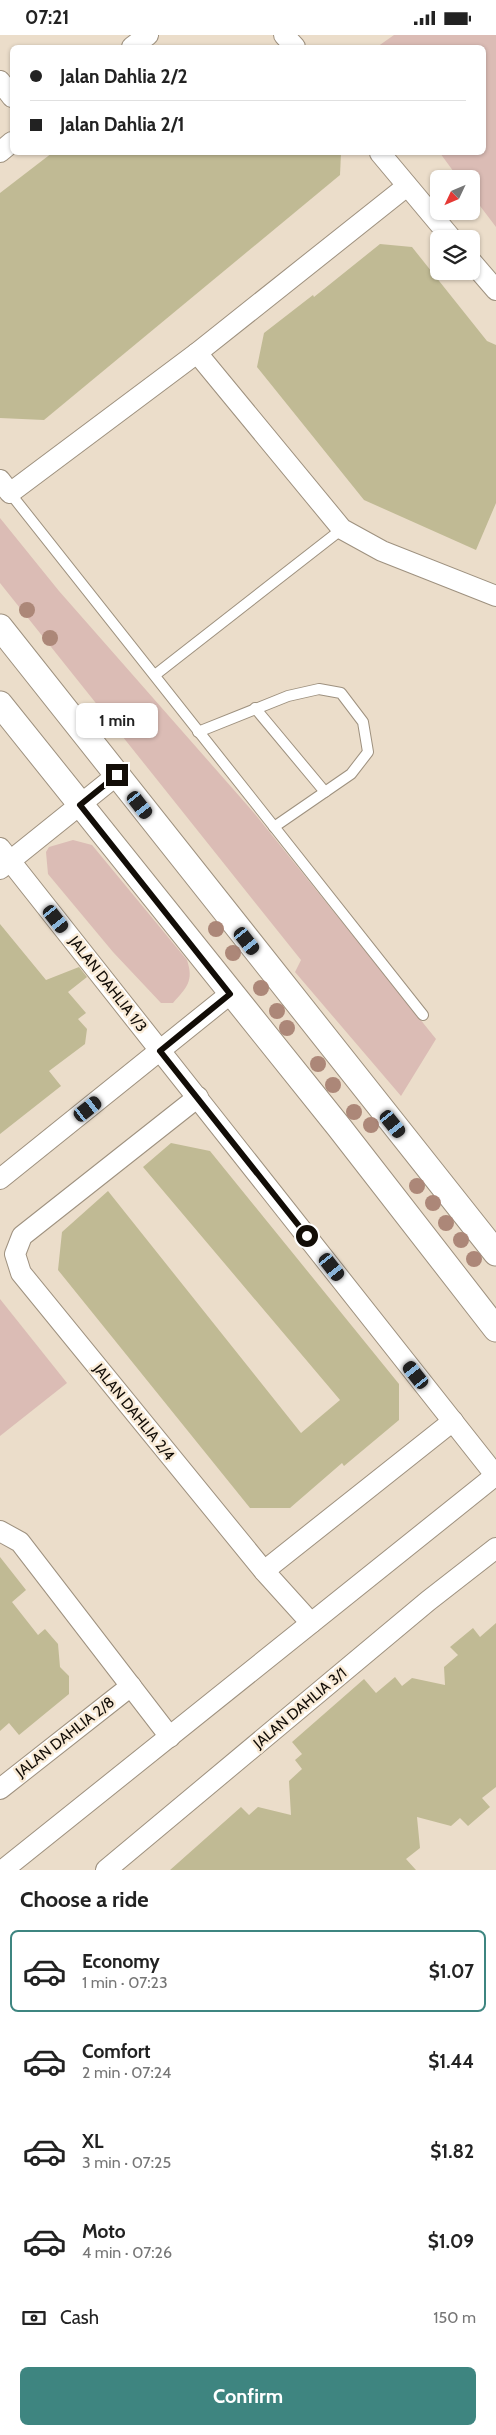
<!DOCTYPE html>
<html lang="en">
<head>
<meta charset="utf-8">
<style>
	:root { --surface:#fff; --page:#f6f6f6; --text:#222; --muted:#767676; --line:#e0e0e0; --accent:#3e8580 }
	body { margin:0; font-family:Cabin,sans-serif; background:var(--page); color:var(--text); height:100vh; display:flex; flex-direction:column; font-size:19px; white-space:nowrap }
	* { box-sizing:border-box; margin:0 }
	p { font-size:16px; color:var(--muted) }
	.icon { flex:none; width:28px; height:28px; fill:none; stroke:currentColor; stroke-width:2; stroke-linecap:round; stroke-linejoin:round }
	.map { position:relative; height:1835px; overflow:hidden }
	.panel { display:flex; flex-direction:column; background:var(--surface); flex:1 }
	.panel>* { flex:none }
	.guide { position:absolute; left:10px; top:10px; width:476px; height:110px; border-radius:8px; box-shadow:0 1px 4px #0004; display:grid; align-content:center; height:110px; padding:0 20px; background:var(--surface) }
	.needle { width:32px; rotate:226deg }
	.controls { position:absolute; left:430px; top:135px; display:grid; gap:10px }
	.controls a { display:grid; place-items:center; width:50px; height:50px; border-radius:8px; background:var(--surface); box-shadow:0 1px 4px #0004; font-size:25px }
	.end { position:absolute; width:22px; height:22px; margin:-11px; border:6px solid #120d07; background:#fff; box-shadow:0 0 0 2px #fff }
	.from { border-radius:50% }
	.bubble { position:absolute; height:35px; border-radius:8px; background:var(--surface); box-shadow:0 1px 4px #0004; font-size:16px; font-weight:700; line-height:35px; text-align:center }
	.car { position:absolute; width:15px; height:30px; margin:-15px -8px; border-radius:6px; box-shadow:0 0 4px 1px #0007; background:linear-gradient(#222 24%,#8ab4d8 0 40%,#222 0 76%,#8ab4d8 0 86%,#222 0) }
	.guide b { display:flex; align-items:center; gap:18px; height:48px; font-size:19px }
	.guide b+b { border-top:1px solid var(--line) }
	.guide i { width:12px; height:12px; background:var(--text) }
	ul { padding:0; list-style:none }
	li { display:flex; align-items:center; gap:15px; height:82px; margin:0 10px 8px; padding:0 10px; border:2px solid transparent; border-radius:8px }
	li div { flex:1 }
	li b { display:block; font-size:19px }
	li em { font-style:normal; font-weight:700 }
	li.selected { border-color:var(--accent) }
	li>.icon { width:45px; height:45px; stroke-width:1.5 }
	h2 { padding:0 20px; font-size:22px; line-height:60px }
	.pay { display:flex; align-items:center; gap:12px; height:55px; padding:0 20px; font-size:19px }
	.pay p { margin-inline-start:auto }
	.primary-button { display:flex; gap:10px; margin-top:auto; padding:10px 20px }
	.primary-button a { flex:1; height:58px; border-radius:8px; background:var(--accent); color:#fff; font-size:20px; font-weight:700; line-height:58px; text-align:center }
	.status { display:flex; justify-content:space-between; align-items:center; height:35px; padding:0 25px; background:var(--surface); direction:ltr }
	.status svg { height:14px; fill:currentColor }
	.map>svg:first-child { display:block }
</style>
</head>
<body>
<div class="status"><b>07:21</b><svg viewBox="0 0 49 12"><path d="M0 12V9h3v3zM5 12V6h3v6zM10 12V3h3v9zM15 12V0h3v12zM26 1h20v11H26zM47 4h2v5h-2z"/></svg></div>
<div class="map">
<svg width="496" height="1835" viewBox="0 0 496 1835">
	<rect width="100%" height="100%" fill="#ebddca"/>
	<g fill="#dbbcb5">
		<path d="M394,0H496V192L471,159V144H459L440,118H484V12H377Z"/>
		<path d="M0,483L59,556L255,779L436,1004L401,1061L295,937L301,925L0,548Z"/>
		<path d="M73,805L92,810L187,925C194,946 187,952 173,968H161L113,917L48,839L46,817L49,812Z"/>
		<path d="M0,1264L67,1348L0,1401Z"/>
	</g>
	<g fill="#c0ba94">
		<path d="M52,118H341L340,140L44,385L0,383V158Z"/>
		<path d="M380,209L412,212L487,306L496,310V468L476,515L364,465L257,332L264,298L313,260L314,262Z"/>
		<path d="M0,889L46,945L79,932L87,942L68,957L86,978L78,984L87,994L85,1009L49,1036L61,1051L0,1099Z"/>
		<path d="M171,1108L210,1116L399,1349V1385L344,1431L342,1428L290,1473H250L58,1235L62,1197L108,1156L301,1398L340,1365L143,1132Z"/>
		<path d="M0,1522L26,1555L12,1567L38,1600L45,1594L58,1609L60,1632L69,1641V1659L19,1700L9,1688L0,1696Z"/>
		<path d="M496,1588V1752L482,1763L490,1772L468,1791L460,1783L451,1791L417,1782L420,1813L406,1824L416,1835H170L241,1772L249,1780L258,1772L291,1780L289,1746L302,1734L295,1725L302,1719L292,1707L364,1644L376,1658L395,1642L402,1651L412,1643L445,1650L444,1632L458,1620L450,1612L473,1593L480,1602Z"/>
	</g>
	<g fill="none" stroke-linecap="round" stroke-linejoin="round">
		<g stroke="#9e917f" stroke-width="12">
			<g id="service">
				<path d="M10,458L423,980"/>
				<path d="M155,640L342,494"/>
				<path d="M255,673L325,757"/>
				<path d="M198,697L288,661L319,654L341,658L363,687L368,717L351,739L274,792"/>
			</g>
		</g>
		<g stroke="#9e917f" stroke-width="22">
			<g id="minor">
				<path d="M284,0L295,12"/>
				<path d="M132,12L148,0"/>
				<path d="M0,46L12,62"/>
				<path d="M0,117L12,107"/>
				<path d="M380,118L452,204"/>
				<path d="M471,226L496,255"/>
				<path d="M197,318L342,494L382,516L496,561"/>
				<path d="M0,445L10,458L197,318L407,151"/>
				<path d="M0,813L496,1441"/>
				<path d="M0,834L117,740"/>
				<path d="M198,1062L22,1201L15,1219L21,1238L264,1536L311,1588"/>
				<path d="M0,1144L230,959"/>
				<path d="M0,1496L20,1507L170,1702"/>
				<path d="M264,1536L453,1386"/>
				<path d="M0,1754L131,1651"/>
				<path d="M3,1835L496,1440"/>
				<path d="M106,1835L428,1566L496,1513"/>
			</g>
		</g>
		<g stroke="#9e917f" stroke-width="27">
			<g id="tertiary">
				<path d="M0,592L496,1218"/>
				<path d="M0,669L339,1092L496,1294"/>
			</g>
		</g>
		<use href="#service" stroke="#fff" stroke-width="10"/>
		<use href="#minor" stroke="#fff" stroke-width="20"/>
		<use href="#tertiary" stroke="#fff" stroke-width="25"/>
	</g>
	<g fill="#ac8778">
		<circle cx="27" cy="575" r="8"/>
		<circle cx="50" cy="603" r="8"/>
		<circle cx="216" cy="894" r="8"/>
		<circle cx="233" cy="918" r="8"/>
		<circle cx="261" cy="953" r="8"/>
		<circle cx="277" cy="976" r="8"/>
		<circle cx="287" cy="993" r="8"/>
		<circle cx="318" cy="1029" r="8"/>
		<circle cx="333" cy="1050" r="8"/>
		<circle cx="354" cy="1077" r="8"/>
		<circle cx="371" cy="1090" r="8"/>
		<circle cx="417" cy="1151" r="8"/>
		<circle cx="433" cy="1168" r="8"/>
		<circle cx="446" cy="1188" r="8"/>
		<circle cx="461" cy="1205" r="8"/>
		<circle cx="474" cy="1224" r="8"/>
	</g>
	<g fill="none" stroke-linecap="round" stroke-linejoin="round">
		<path stroke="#120d07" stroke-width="6" d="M117,740L80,770L230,959L160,1016L307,1201"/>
	</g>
	<g text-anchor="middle" stroke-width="5" stroke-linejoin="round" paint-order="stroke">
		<g font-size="15" fill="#120d07" stroke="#f9ebd7">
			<text transform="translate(108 949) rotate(52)" y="5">JALAN DAHLIA 1/3</text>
			<text transform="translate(134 1377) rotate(51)" y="5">JALAN DAHLIA 2/4</text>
			<text transform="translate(300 1673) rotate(-40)" y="5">JALAN DAHLIA 3/1</text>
			<text transform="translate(65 1702) rotate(-38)" y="5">JALAN DAHLIA 2/8</text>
		</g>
	</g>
</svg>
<div class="controls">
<a><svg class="needle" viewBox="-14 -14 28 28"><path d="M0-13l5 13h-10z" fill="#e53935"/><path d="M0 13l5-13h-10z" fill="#767676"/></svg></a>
<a><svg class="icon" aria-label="layers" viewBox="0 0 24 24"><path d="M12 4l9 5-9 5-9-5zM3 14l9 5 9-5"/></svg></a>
</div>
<i class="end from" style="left:307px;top:1201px"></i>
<i class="end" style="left:117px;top:740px"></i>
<div class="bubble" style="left:76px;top:668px;width:82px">1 min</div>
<i class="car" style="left:140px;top:770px;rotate:142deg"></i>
<i class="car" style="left:56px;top:884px;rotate:142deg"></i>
<i class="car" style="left:247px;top:906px;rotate:142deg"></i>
<i class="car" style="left:88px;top:1074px;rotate:52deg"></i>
<i class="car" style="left:393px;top:1089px;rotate:141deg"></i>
<i class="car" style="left:332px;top:1232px;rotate:142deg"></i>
<i class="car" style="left:416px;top:1340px;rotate:322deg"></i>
<div class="guide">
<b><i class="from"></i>Jalan Dahlia 2/2</b>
<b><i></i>Jalan Dahlia 2/1</b>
</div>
</div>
<section class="panel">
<h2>Choose a ride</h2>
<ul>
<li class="selected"><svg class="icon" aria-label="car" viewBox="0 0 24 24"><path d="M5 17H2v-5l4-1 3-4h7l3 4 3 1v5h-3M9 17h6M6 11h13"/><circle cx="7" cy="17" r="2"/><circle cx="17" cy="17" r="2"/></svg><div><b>Economy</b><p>1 min · 07:23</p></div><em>$1.07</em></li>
<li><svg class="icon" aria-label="car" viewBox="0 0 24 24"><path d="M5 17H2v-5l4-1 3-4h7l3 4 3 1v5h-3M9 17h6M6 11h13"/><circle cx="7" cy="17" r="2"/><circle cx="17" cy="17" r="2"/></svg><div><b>Comfort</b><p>2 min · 07:24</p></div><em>$1.44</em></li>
<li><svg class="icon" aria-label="car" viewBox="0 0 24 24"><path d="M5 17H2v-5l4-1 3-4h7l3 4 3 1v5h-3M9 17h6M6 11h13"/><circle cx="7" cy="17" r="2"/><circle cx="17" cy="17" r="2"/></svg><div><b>XL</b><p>3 min · 07:25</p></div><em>$1.82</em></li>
<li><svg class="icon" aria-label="car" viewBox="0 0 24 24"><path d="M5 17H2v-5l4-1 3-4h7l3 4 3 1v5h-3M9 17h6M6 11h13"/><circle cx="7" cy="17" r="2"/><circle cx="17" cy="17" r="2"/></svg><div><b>Moto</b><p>4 min · 07:26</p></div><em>$1.09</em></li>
</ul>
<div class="pay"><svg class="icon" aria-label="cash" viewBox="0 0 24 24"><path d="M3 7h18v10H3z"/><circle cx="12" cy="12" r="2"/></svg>Cash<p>150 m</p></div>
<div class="primary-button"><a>Confirm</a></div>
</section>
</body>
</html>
